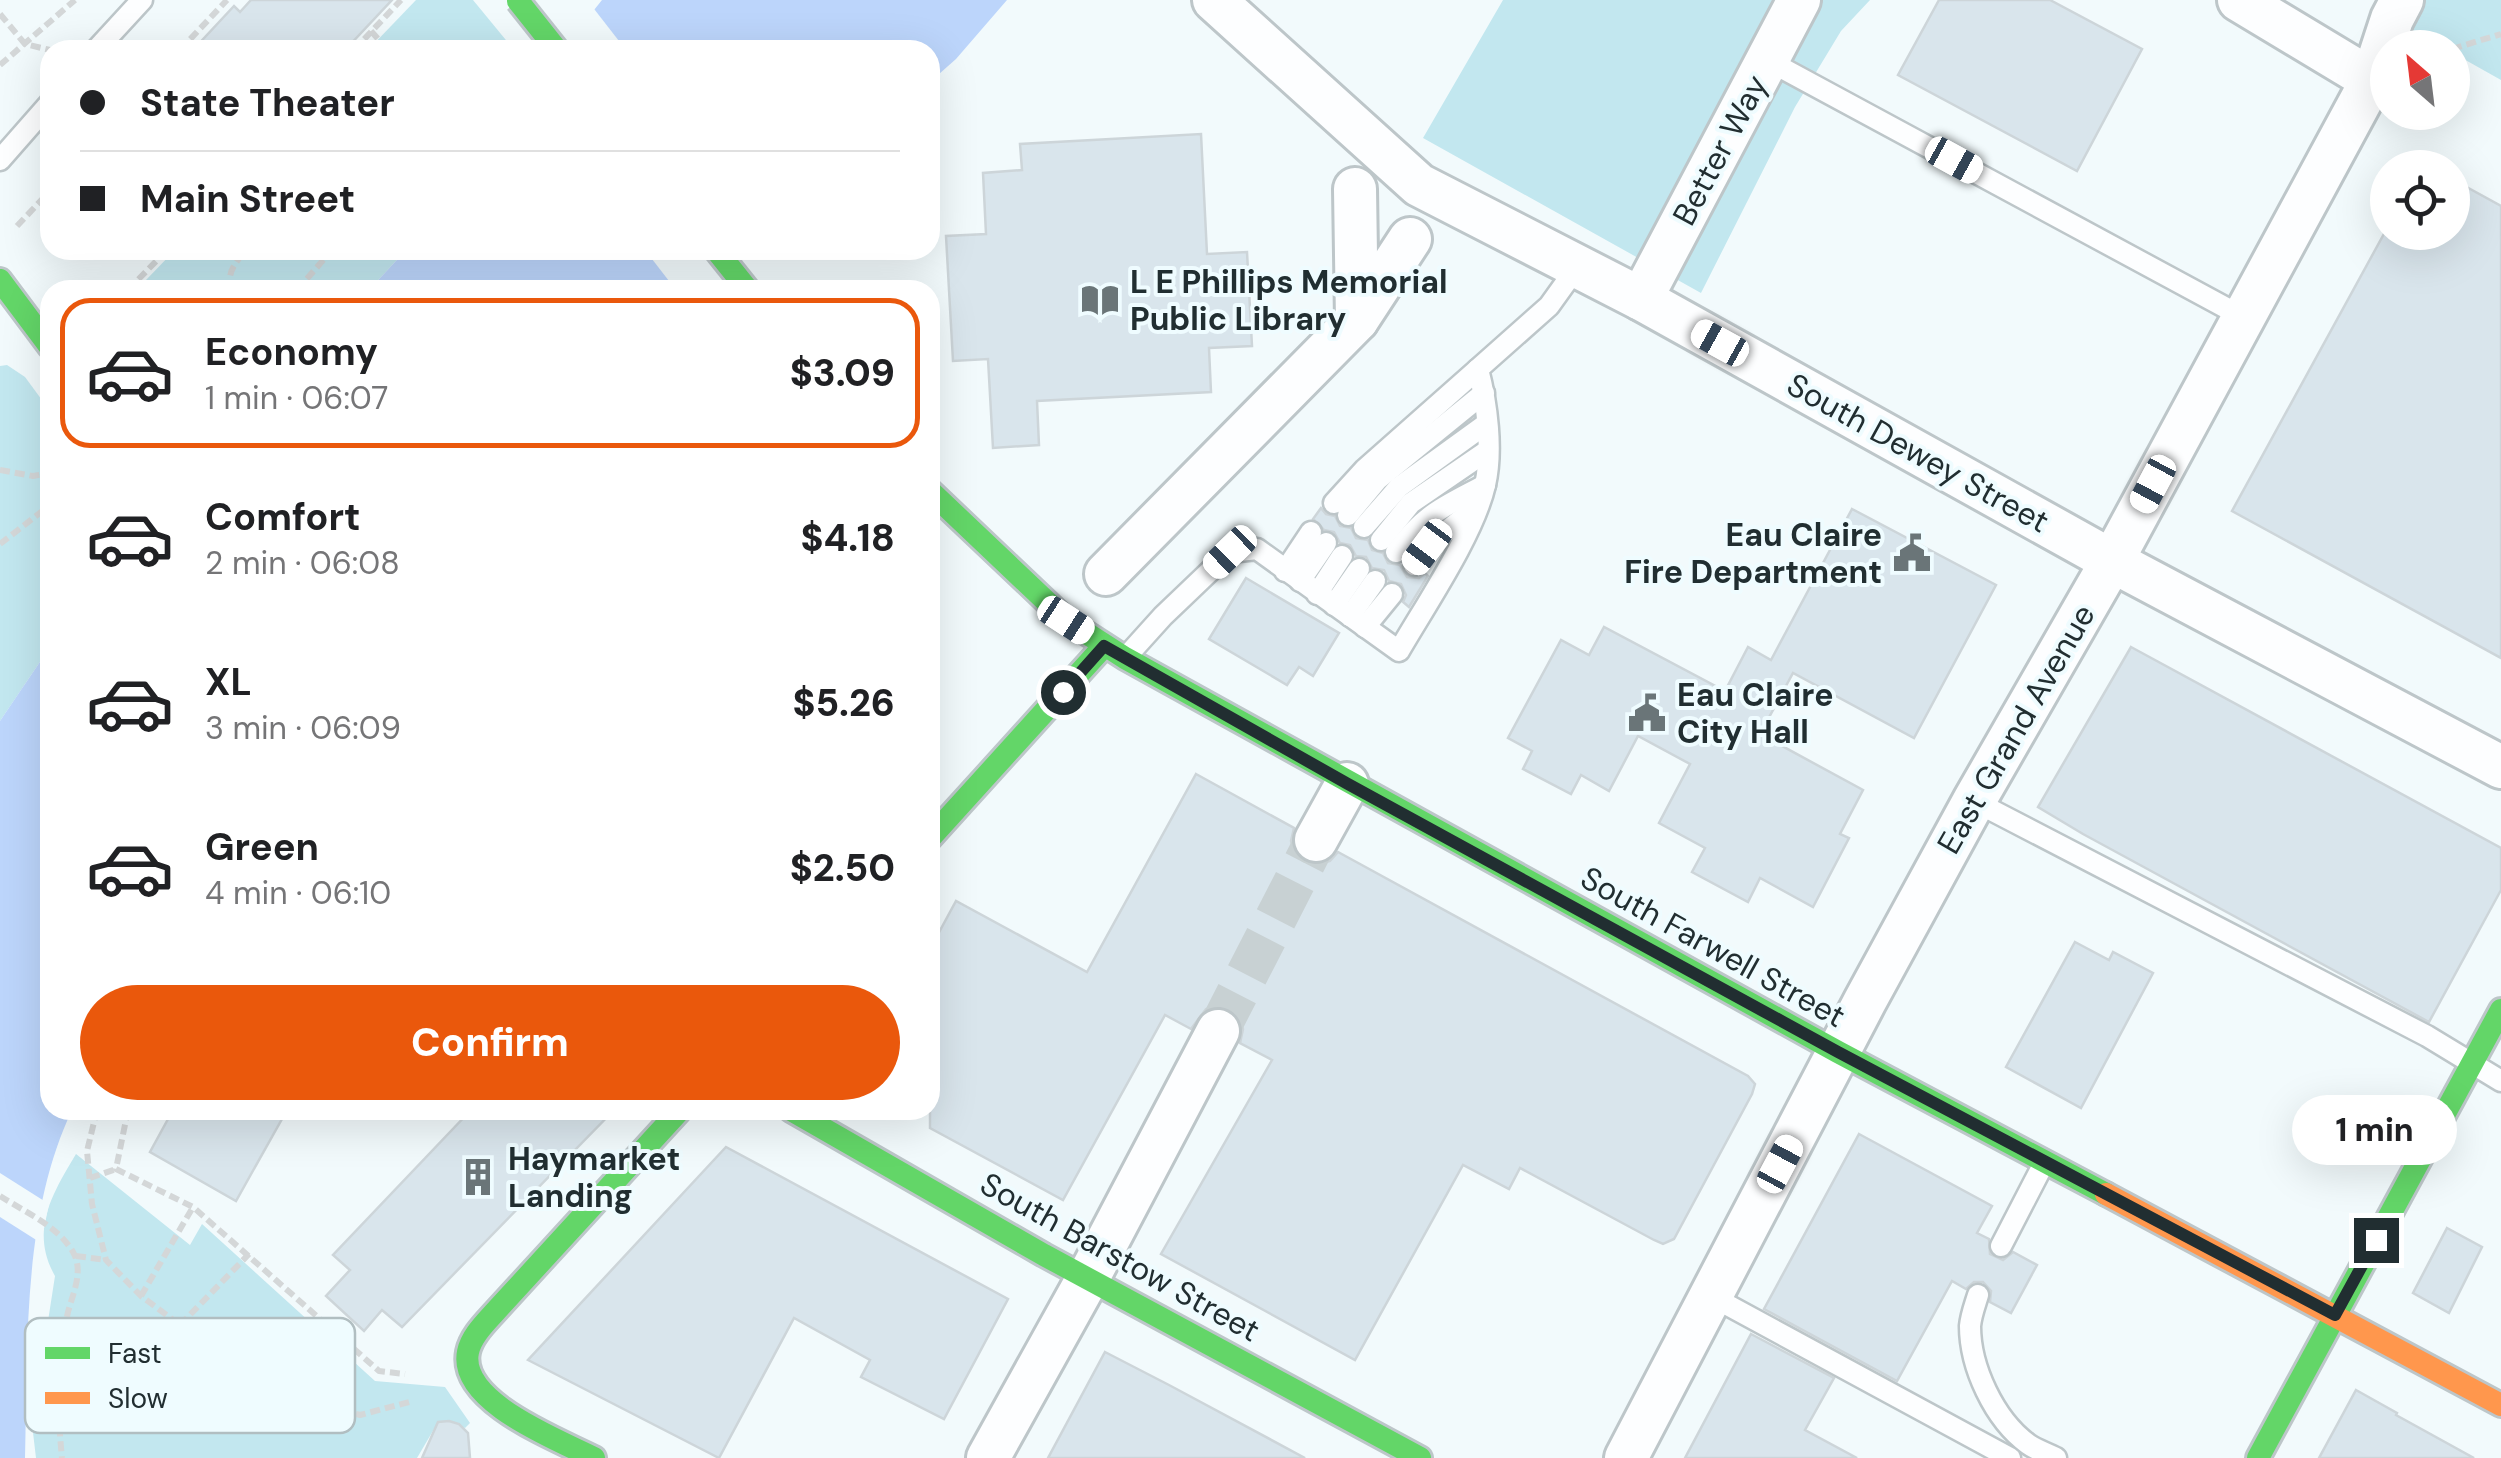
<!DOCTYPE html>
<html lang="en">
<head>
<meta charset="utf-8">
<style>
	:root { --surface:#fff; --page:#f2f2f2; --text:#202124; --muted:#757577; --line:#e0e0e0; --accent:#ea580c }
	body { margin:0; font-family:"DM Sans",sans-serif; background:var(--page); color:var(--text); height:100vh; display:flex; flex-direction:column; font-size:38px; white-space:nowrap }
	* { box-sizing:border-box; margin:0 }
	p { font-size:32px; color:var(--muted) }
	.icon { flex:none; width:55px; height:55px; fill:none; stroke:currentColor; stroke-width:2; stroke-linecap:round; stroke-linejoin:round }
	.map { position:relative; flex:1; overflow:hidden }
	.drawer { position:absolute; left:40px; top:280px; width:900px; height:840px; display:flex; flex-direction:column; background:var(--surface); border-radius:30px; box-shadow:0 10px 40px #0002 }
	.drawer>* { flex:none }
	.guide { position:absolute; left:40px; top:40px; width:900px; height:220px; border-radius:30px; box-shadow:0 10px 40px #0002; display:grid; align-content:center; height:220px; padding:0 40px; background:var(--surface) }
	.needle { width:65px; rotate:332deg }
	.fabs { position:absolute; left:2370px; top:30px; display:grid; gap:20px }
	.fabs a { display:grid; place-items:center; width:100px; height:100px; border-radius:50%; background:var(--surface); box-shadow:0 10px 40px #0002; font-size:50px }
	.end { position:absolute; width:45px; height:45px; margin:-22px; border:12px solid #212e31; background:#fff; box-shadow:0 0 0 5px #fff }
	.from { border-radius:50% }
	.bubble { position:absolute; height:70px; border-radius:35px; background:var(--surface); box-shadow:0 10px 40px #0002; font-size:32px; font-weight:800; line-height:70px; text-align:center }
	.car { position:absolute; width:30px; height:60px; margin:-30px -15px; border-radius:12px; box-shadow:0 0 8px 2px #0007; background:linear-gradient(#fff 24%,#345 0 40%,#fff 0 76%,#345 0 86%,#fff 0) }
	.guide b { display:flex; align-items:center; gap:35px; height:95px; font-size:38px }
	.guide b+b { border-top:2px solid var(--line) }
	.guide i { width:25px; height:25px; background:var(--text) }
	ul { padding:18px 0 0; list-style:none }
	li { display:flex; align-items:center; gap:30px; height:150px; margin:0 20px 15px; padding:0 20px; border:5px solid transparent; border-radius:30px }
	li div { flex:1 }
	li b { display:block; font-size:38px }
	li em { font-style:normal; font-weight:800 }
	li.current { border-color:var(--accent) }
	li>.icon { width:90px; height:90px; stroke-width:1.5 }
	.action { display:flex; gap:20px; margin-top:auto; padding:20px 40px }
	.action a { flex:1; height:115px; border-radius:60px; background:var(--accent); color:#fff; font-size:40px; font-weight:800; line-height:115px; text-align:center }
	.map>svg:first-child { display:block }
</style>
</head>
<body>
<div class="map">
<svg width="2501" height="1458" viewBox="0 0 2501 1458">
	<rect width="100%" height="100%" fill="#f2fafc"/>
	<g fill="#c2e7ef">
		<path d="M416,0H473L514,50H368Z"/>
		<path d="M1503,0H1870L1841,31L1795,107L1701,293L1423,138Z"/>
		<path d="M2402,0H2501V80L2453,53L2452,48L2443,47L2392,19Z"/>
		<path d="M175,250H406L369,290H120L146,280Z"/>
		<path d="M7,365L25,377L50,411V647L0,721V366Z"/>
		<path d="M76,1154L190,1245L202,1224L375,1381L445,1387L470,1423L465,1428L449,1421L437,1424L417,1458H36L32,1424L55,1276C29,1230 53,1193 76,1154Z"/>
	</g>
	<g fill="#bcd5fb">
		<path d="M602,0H1007L956,59L930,82V50H562Z"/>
		<path d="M406,250H729L679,290H369Z"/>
		<path d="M50,647V1110H72C22,1216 28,1343 25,1458H0V721Z"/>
	</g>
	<g fill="#f2fafc">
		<path d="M591,5L626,50H557Z"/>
		<path d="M645,250H734L686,290H676Z"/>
		<path d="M0,1173L49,1204L41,1243L0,1217Z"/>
	</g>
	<g fill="#d9e5ec" stroke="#cdd5d9" stroke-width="2.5">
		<path d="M251,0H392L345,50H193L234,6L240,12Z"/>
		<path d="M1939,0H2050L2142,49L2077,171L1898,75Z"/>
		<path d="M1201,134L1207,254L1247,252L1252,346L1209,348L1211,392L1037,401L1039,445L993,448L988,359L953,361L946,236L986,234L983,173L1022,170L1020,144Z"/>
		<path d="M2452,179L2501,206V658L2232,511L2385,232H2452Z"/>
		<path d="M1321,508L1326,514L1335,516L1340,526L1351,528L1356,538L1368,540L1372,550L1383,553L1388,563L1400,565L1407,577L1419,578L1425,573L1428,576L1409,607L1403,602L1406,595L1401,584L1389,581L1384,570L1372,568L1366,557L1356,556L1350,545L1340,543L1334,532L1324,530L1313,519Z"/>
		<path d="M1852,509L1996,585L1914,738L1793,673L1760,734L1863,790L1840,834L1849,838L1813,907L1760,878L1748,902L1692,872L1705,848L1659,823L1690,764L1638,736L1609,791L1581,775L1571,794L1523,769L1532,751L1508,738L1561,640L1589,655L1604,627L1725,691L1748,647L1771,660Z"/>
		<path d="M1246,578L1339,633L1313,676L1299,667L1287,685L1209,639Z"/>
		<path d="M2131,647L2501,848V890L2429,1022L2083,834L2038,807Z"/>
		<path d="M1196,774L1294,828L1291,841L1294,852L1303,861L1317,865L1330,861L1338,852L1748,1076L1755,1084L1752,1094L1674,1239L1663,1244L1654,1240L1520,1168L1509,1189L1463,1165L1355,1360L1161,1254L1272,1060L1240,1043L1243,1029L1239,1017L1230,1009L1218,1006L1206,1009L1191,1029L1165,1015L1063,1200L930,1128V949L956,901L1087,972Z"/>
		<path d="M2075,942L2109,960L2113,952L2153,973L2081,1108L2006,1067Z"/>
		<path d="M173,1110H287L236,1201L150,1152Z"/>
		<path d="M471,1110H614L402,1327L382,1310L364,1331L326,1296L350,1270L333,1255Z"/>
		<path d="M1859,1134L1992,1206L1977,1233L1989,1239L1990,1254L2003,1260L2013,1252L2037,1265L2011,1313L1990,1302L1991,1291L1983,1282H1974L1966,1289L1952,1281L1897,1381L1764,1309Z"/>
		<path d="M726,1147L1008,1299L944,1419L861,1377L870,1360L794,1318L719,1458L528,1360Z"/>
		<path d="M2447,1228L2482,1247L2449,1313L2413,1293Z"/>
		<path d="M1751,1334L1834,1378L1805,1430L1857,1458H1685Z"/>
		<path d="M1105,1352L1169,1385L1305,1458H1048Z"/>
		<path d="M2356,1390L2397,1413L2396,1415L2474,1458H2319Z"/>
		<path d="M449,1421L459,1424L468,1433L470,1458H422L438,1422Z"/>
	</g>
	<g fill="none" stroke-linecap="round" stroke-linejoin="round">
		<path stroke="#c8d1d3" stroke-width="42" stroke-dasharray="42 21" stroke-linecap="butt" d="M1218,1031L1316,840"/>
		<g stroke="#bdc6c9" stroke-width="25">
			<g id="lane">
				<path d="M96,50L142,0"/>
				<path d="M1767,60L2243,317"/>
				<path d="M0,160L50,103"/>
				<path d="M1334,503L1365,469L1478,369"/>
				<path d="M1348,515L1377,480L1484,393"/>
				<path d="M1364,527L1399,487L1486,424"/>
				<path d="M1381,540L1411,503L1487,451"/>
				<path d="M1396,552C1425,514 1444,506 1485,485"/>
				<path d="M1414,565L1427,547L1474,509"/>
				<path d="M1285,571L1311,532"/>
				<path d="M1300,581L1326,543"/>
				<path d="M1317,594L1342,556"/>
				<path d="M1334,605L1359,569"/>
				<path d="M1350,616L1375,581"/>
				<path d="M1365,627L1392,594"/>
				<path d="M1126,657L1163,616L1230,552L1257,549L1399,651C1425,606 1474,534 1485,485C1493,450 1487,404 1478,369L1549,306L1577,267"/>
				<path d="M1974,801L2427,1036L2501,1081"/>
				<path d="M2001,1246L2044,1163"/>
				<path d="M1978,1295C1975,1305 1971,1315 1970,1326C1970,1367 1994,1419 2028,1444C2036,1450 2047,1453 2056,1458"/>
				<path d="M1711,1296L2010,1458"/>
			</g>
		</g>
		<g stroke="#bdc6c9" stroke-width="48">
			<g id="street">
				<path d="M1214,0L1419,185L1641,299L2112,561L2501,767"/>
				<path d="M2239,0L2372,80"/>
				<path d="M1355,189L1357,320"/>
				<path d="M1641,299L1799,0"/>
				<path d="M1106,574L1357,320L1410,239"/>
				<path d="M1316,840L1347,784"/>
				<path d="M988,1458L1088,1278L1218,1031"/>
				<path d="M1626,1458L1865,1001L1974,801L2112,561L2372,80L2392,19L2402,0"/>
			</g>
		</g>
		<g stroke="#bdc6c9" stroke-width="28">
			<g id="fast">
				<path d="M716,250L748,290"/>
				<path d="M0,280L50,347"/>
				<path d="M930,491L1066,620L1125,658L1838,1052L2106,1194"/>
				<path d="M930,838L1104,646"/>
				<path d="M791,1110L1044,1255L1420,1458"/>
				<path d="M594,1458C559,1440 458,1402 468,1352C471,1337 484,1324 494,1313L680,1110"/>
				<path d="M2258,1458L2501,1010"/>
			</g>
		</g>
		<g stroke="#bdc6c9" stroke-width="28">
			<path id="slow" d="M2106,1194L2501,1405"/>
		</g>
		<g stroke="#d4d7d8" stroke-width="6" stroke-dasharray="10 5" stroke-linecap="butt">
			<path d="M0,14L25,44L50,50"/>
			<path d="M371,31L388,50"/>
			<path d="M2452,49L2501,34"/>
			<path d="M180,50L227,0"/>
			<path d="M354,50L401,0"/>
			<path d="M0,65L75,0"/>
			<path d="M17,226L50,191"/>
			<path d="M128,290L167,250"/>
			<path d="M232,290C225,274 236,262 246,250"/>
			<path d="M297,290L332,250"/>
			<path d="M0,470L33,476L50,473"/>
			<path d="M0,544L50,505"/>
			<path d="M97,1110L87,1151L92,1204L106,1260L141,1296L180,1325L271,1373L318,1403L360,1415L413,1401"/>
			<path d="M128,1110L116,1169L193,1207L379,1371L405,1374"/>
			<path d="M90,1178L116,1169"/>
			<path d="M0,1196C25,1212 58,1226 73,1252C84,1271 73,1293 68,1312C57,1358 57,1410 62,1458"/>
			<path d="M76,1256L106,1260"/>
			<path d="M141,1296L193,1207"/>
			<path d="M180,1325L249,1254"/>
		</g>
		<use href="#lane" stroke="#fdfeff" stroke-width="20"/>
		<use href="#street" stroke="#fdfeff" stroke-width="42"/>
		<use href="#fast" stroke="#63d668" stroke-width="22"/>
		<use href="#slow" stroke="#ff974d" stroke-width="22"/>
		<g stroke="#bdc6c9" stroke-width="28" stroke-linecap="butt">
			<path id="fast-bridge" d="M518,1L557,50"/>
		</g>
		<use href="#fast-bridge" stroke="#63d668" stroke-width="22"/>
	</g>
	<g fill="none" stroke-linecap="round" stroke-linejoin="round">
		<path stroke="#212e31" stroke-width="12" d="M1063,692L1104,646L1348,784L1838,1052L2335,1315L2376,1240"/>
	</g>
	<defs>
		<g id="library-bare" transform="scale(3)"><path d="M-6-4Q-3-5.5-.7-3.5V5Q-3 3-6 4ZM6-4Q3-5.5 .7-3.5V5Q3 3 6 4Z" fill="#6a7578" stroke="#effcff" stroke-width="2.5" paint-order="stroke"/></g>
		<g id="civic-bare" transform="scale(3)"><path d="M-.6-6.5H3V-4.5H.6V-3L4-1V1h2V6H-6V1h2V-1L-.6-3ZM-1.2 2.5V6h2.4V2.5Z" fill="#6a7578" stroke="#effcff" stroke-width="2.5" paint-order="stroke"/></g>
		<g id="building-bare" transform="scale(3)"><path d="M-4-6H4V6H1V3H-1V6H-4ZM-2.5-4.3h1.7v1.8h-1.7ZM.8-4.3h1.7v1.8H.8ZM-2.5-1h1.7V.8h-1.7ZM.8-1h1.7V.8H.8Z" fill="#6a7578" stroke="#effcff" stroke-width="2.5" paint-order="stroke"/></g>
	</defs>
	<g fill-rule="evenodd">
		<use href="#library-bare" x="1100" y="300"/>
		<use href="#civic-bare" x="1912" y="553"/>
		<use href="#civic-bare" x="1647" y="713"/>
		<use href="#building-bare" x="478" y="1177"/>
	</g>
	<g text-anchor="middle" stroke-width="8" stroke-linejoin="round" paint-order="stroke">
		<g font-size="32" fill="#212e31" stroke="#effcff">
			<text transform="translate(1720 150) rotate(-62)" y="11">Better Way</text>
			<text transform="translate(1918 453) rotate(29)" y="11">South Dewey Street</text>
			<text transform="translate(2016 729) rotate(-60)" y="11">East Grand Avenue</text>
			<text transform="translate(1713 947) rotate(29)" y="11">South Farwell Street</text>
			<text transform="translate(1120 1257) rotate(29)" y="11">South Barstow Street</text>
		</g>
		<g font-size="32" font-weight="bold" fill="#212e31" stroke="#effcff" text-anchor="start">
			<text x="1130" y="293">L E Phillips Memorial<tspan x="1130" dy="37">Public Library</tspan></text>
			<text x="1882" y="546" text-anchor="end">Eau Claire<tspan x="1882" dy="37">Fire Department</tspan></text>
			<text x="1677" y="706">Eau Claire<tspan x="1677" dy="37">City Hall</tspan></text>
			<text x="508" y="1170">Haymarket<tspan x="508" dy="37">Landing</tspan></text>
		</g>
	</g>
	<rect x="25" y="1318" width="330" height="115" rx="15" fill="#effcff" stroke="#b1bec1" stroke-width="2.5"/>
	<rect x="45" y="1347" width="45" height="12" fill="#63d668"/>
	<rect x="45" y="1392" width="45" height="12" fill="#ff974d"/>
	<g font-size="28" fill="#212e31">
		<text x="108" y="1363">Fast</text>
		<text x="108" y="1408">Slow</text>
	</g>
</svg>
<div class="fabs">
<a><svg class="needle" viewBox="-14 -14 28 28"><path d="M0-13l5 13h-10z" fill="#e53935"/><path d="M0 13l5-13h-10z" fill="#757577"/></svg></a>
<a><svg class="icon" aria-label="locate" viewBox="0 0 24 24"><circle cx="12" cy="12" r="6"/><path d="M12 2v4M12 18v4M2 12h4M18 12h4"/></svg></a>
</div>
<i class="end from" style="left:1063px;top:692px"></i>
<i class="end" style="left:2376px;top:1240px"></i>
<div class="bubble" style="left:2292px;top:1095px;width:165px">1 min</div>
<i class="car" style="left:1954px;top:160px;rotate:119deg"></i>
<i class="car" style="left:1720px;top:343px;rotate:299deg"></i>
<i class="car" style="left:2153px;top:484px;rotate:208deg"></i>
<i class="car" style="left:1427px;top:547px;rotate:217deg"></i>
<i class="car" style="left:1230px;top:552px;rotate:226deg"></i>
<i class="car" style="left:1066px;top:620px;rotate:123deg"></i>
<i class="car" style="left:1780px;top:1164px;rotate:28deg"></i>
<div class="guide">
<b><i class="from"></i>State Theater</b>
<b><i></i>Main Street</b>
</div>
<section class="drawer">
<ul>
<li class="current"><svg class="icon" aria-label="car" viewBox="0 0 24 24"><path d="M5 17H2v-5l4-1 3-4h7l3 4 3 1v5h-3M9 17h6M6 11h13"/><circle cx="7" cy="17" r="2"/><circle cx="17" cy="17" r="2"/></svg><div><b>Economy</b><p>1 min · 06:07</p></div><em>$3.09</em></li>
<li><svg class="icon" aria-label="car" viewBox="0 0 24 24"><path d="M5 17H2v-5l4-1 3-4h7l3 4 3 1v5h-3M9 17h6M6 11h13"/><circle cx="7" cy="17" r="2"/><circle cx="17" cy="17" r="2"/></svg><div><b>Comfort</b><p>2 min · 06:08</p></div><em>$4.18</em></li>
<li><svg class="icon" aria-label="car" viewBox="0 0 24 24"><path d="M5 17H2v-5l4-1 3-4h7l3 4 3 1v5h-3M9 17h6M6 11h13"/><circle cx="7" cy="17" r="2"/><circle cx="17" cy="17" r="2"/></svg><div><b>XL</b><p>3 min · 06:09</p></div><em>$5.26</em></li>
<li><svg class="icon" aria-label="car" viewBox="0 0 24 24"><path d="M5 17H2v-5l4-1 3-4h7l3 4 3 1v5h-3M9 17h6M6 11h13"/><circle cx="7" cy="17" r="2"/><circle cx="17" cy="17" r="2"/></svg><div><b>Green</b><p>4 min · 06:10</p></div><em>$2.50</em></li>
</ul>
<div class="action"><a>Confirm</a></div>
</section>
</div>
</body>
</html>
